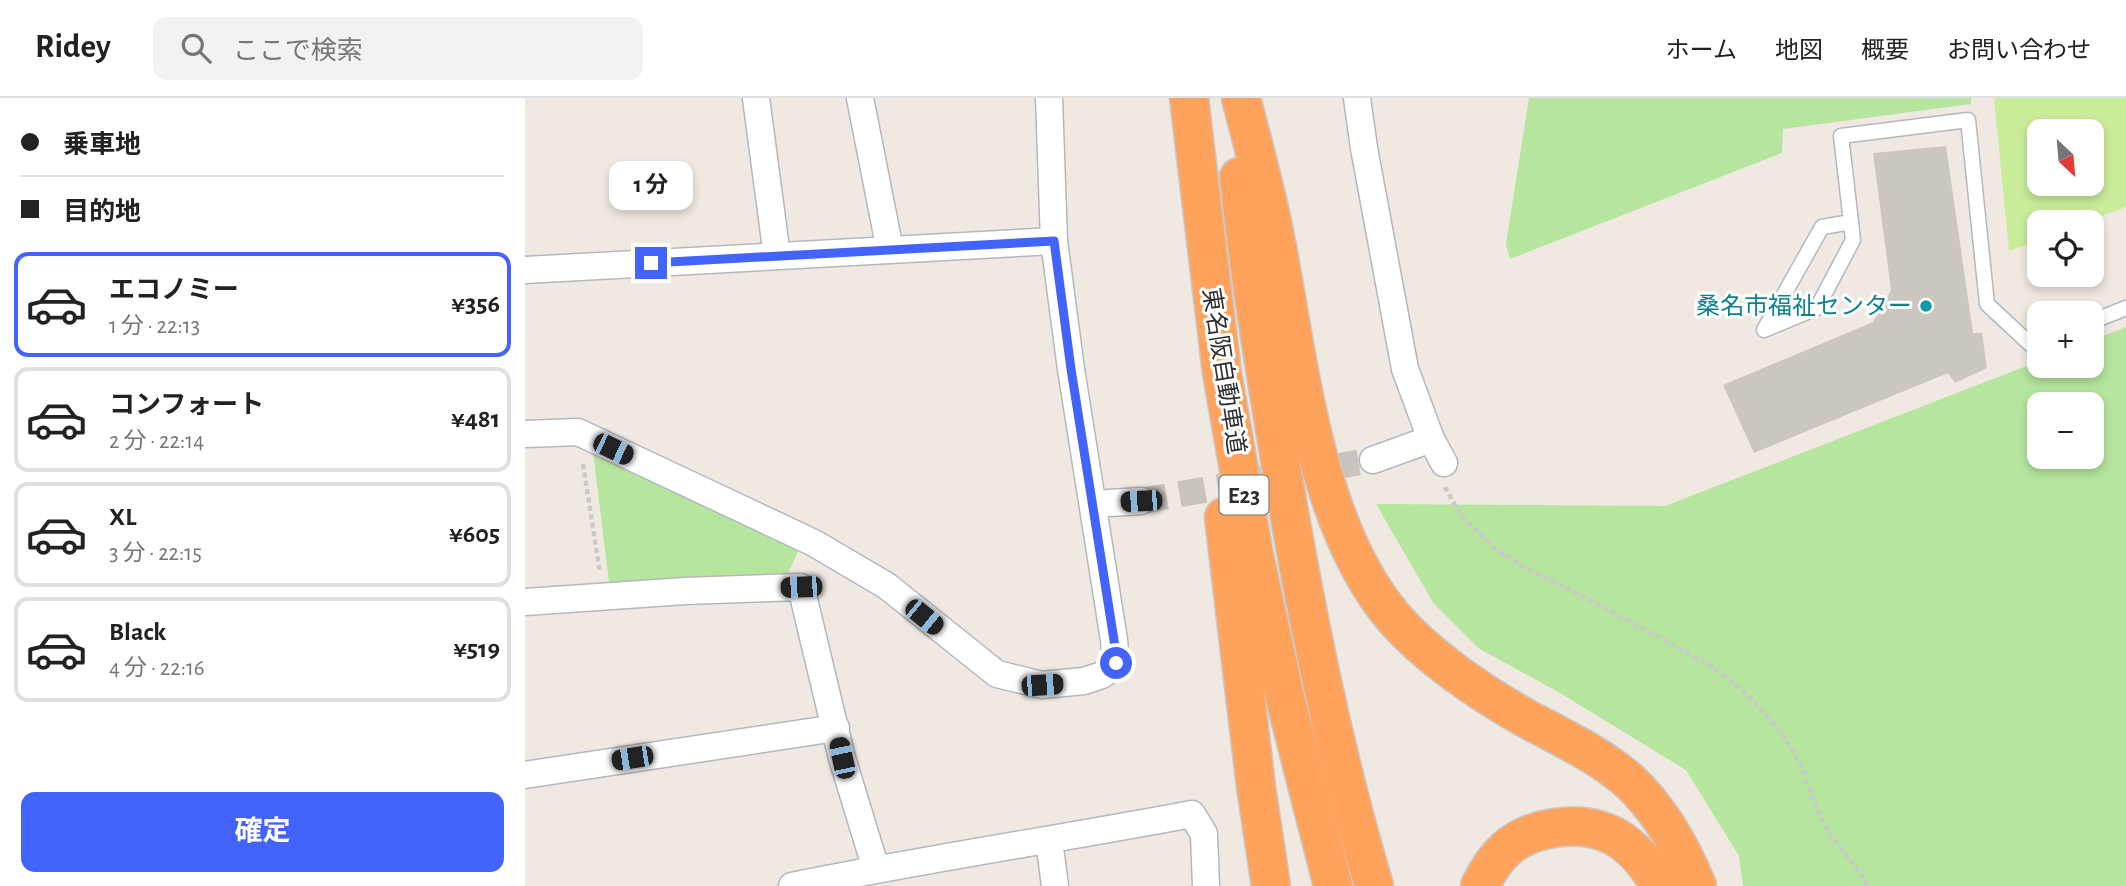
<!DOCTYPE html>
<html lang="ja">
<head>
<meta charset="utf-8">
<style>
	:root { --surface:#fff; --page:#f2f2f2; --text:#222; --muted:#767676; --line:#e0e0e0; --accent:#4264fb }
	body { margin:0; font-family:"Alegreya Sans","Noto Sans JP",sans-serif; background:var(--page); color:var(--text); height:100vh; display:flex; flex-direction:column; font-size:26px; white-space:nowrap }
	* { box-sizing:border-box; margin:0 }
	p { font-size:23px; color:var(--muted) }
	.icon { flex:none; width:38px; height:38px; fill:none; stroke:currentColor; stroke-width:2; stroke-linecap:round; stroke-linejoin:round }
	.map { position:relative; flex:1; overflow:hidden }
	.panel { display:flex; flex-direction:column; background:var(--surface); width:525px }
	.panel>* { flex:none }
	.hud { display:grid; align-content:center; height:154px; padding:0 21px; background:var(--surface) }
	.needle { width:46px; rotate:154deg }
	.tools { position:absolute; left:1502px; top:21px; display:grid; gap:14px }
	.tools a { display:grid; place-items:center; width:77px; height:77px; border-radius:14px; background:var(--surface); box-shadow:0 4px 10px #0003; font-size:35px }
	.end { position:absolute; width:32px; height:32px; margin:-16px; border:9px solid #4264fb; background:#fff; box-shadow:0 0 0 4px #fff }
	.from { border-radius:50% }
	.bubble { position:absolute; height:49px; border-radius:14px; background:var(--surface); box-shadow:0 4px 10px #0003; font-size:23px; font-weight:700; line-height:49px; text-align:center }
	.car { position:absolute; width:21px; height:42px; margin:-21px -10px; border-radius:9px; box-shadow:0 0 5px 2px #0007; background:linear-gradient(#222 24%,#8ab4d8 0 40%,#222 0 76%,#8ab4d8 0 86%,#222 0) }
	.hud b { display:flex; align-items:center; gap:24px; height:66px; font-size:26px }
	.hud b+b { border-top:2px solid var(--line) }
	.hud i { width:18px; height:18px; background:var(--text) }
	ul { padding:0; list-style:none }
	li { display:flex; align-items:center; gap:21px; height:105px; margin:0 14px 10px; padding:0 7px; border:4px solid var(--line); border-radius:14px }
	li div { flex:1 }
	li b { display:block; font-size:26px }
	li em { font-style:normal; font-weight:700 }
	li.selected { border-color:var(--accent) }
	li>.icon { width:63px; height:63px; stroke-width:1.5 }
	.button { display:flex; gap:14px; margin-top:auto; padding:14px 21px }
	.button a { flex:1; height:80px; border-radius:14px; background:var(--accent); color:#fff; font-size:28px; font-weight:700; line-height:80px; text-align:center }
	header { display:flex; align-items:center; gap:42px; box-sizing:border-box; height:98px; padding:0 35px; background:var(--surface); border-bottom:2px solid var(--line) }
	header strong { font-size:33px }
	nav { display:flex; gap:38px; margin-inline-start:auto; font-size:24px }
	.search { width:490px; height:63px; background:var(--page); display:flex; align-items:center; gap:18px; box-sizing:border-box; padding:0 24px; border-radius:14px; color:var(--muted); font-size:26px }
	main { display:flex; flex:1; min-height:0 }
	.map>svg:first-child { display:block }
</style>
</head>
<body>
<header>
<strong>Ridey</strong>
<div class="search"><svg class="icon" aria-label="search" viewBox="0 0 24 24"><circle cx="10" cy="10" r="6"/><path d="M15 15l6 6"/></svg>ここで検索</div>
<nav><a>ホーム</a><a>地図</a><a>概要</a><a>お問い合わせ</a></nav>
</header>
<main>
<section class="panel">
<div class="hud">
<b><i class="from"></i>乗車地</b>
<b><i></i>目的地</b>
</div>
<ul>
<li class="selected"><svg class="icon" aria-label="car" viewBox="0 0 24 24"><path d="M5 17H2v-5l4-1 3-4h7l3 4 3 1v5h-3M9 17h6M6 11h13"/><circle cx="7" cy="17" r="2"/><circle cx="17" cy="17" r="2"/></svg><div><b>エコノミー</b><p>1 分 · 22:13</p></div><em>¥356</em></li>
<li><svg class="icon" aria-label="car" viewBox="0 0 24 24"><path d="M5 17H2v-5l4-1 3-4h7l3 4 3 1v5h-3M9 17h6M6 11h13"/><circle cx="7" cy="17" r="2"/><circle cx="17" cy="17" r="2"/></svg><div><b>コンフォート</b><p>2 分 · 22:14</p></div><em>¥481</em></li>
<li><svg class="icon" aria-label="car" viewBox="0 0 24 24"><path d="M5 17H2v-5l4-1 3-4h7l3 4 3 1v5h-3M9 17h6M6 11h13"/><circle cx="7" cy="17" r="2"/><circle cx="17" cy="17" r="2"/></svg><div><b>XL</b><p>3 分 · 22:15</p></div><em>¥605</em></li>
<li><svg class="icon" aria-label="car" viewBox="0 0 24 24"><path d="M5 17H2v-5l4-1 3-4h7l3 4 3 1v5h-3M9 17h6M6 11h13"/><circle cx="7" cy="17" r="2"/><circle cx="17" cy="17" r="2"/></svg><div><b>Black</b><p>4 分 · 22:16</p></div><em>¥519</em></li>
</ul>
<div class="button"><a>確定</a></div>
</section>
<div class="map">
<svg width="1601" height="788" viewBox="0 0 1601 788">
	<rect width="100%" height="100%" fill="#efe9e1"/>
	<g fill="#b6e59e" fill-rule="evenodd">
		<path d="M1004,0H1446V6L1258,31L1257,55L985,161L981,146Z"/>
		<path d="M1601,229V788H1218L1214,758L1161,672L1035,595L953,550L909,506L851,406L1140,408L1514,263V268H1566V243ZM1514,306H1566V359H1514Z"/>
		<path d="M68,354L275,449L262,477L85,492Z"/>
	</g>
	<path fill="#c9ec9a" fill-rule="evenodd" d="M1469,0H1601V109L1561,124H1514V142L1484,153ZM1514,33H1566V86H1514Z"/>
	<path fill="#cbc7bf" d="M1421,48L1448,235H1457L1462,270L1430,285L1423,275L1229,355L1198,287L1348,224L1366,192L1348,55Z"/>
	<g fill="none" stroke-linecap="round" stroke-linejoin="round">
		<path stroke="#c8c4bd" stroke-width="26" stroke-dasharray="26 13" stroke-linecap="butt" d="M616,403L848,362"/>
		<g stroke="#b4b7c1" stroke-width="17">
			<g id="lane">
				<path d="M1326,124L1316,38L1443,22L1462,206L1508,249L1514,246"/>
				<path d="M1326,124L1328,142L1292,210L1239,232L1297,129Z"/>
				<path d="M1566,224L1601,210"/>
			</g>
		</g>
		<g stroke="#b4b7c1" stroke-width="29">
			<g id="street">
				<path d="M231,0L252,158"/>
				<path d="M335,0L365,152"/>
				<path d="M832,0L839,50L880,271L906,341L848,362"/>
				<path d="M0,172L529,143"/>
				<path d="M0,336L53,334L289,445L362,488L472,576L517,587L559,583L577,577L591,565L589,542L546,271L529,143L524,0"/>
				<path d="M906,341L919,365"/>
				<path d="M568,406L616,403"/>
				<path d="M0,504L160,493L276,489L317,660L351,771"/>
				<path d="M0,677L311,630"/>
				<path d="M522,743L526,757L530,788"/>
				<path d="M267,788C400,761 534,741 667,716L679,736L681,788"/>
			</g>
		</g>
		<g stroke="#c9c9c9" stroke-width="41">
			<g id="highway">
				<path d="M664,0L697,275L729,457L760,600L808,788"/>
				<path d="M716,0C727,43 739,86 748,129C773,250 786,423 869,520C905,561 956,595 1004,622C1038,640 1074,657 1103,682C1135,711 1156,749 1172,788"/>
				<path d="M714,79C724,175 740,272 756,368C780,509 808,651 849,788"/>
				<path d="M699,419L731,689L746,788"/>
				<path d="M955,788C961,776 970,761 980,752C1004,729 1052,722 1082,735C1105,744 1123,767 1135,788"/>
			</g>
		</g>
		<g stroke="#c9c9c9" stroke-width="4.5" stroke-dasharray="5 3.5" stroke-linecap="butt">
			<path d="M58,366L75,475"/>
			<path d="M920,389L936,418L972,452L998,469L1044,491L1145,545L1186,568L1215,590L1238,613L1258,637L1275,665L1294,716L1304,735L1338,779L1342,788"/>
		</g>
		<use href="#lane" stroke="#fff" stroke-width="14"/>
		<use href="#street" stroke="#fff" stroke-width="26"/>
		<use href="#highway" stroke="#ffa35c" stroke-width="38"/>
	</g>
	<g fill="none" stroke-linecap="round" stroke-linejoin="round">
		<path stroke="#4264fb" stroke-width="9" d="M126,165L529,143L546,271L589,542L591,565"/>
	</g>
	<circle fill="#0f9aa8" stroke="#fff" stroke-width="2.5" cx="1401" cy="208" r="7"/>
	<g text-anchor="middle" stroke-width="6" stroke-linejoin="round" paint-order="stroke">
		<rect fill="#fff" stroke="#6d6d6d" stroke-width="2" x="694.5" y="377.5" width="49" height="39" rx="5"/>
		<g font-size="23" font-weight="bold" fill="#2e2e2e">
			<text x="719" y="405">E23</text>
		</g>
		<g font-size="24" fill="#0d838f" stroke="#fff" text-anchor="end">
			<text x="1387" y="216">桑名市福祉センター</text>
		</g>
		<g font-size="24" fill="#2e2e2e" stroke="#fff">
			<text transform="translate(699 273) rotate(81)" y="8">東名阪自動車道</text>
		</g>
	</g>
</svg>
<div class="tools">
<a><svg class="needle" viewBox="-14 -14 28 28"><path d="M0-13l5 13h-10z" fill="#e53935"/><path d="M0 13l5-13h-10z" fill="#767676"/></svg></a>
<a><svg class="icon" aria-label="locate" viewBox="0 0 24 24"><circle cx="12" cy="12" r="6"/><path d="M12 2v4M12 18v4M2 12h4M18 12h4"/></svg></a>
<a>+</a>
<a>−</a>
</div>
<i class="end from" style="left:591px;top:565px"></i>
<i class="end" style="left:126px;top:165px"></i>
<div class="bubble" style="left:84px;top:63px;width:84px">1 分</div>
<i class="car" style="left:88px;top:351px;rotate:116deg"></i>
<i class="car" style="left:616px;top:403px;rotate:267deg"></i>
<i class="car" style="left:276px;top:489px;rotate:268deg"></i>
<i class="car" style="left:399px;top:519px;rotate:129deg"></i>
<i class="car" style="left:517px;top:587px;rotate:86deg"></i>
<i class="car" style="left:107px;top:660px;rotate:261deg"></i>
<i class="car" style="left:317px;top:660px;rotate:348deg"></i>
</div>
</main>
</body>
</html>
